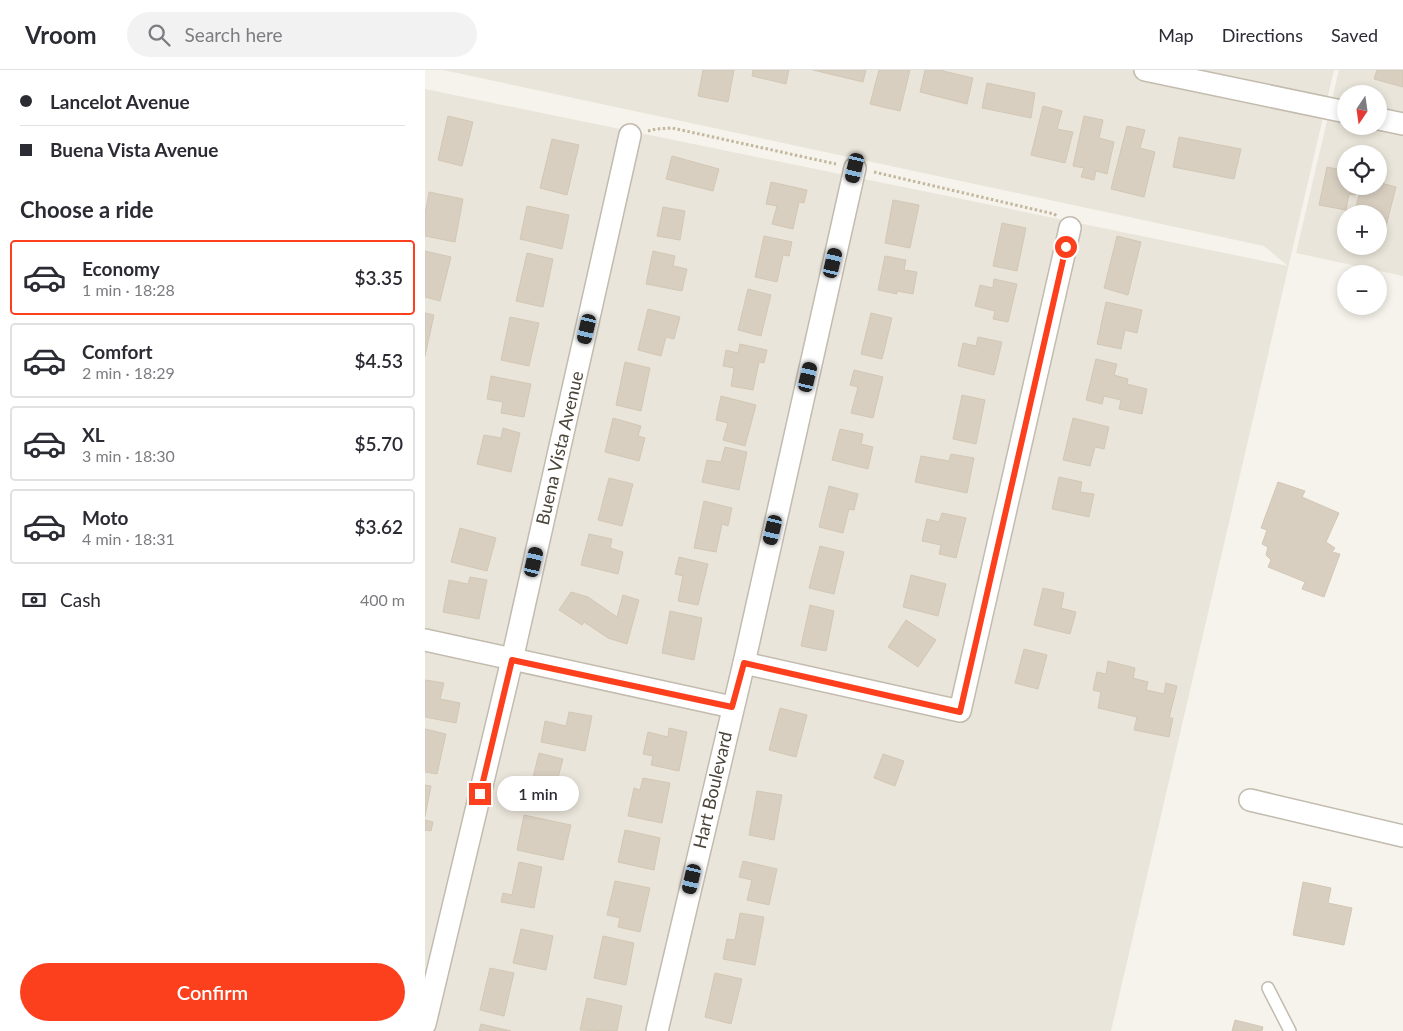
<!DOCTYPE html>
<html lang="en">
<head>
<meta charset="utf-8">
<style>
	:root { --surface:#fff; --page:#f2f2f3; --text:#2b2b33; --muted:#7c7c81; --line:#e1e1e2; --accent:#fc3f1d }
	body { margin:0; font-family:Lato,sans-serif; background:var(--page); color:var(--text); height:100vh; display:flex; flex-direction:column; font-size:19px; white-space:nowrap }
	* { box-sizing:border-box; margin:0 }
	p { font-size:16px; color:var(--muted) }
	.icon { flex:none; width:28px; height:28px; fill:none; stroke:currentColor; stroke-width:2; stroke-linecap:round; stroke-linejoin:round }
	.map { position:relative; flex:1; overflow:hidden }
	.side { display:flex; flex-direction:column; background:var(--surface); width:425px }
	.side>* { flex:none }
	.banner { display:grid; align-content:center; height:110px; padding:0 20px; background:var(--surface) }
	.needle { width:32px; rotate:193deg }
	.controls { position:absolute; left:912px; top:15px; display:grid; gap:10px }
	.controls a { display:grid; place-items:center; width:50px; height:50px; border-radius:50%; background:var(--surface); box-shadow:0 2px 8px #0003; font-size:25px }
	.end { position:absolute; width:22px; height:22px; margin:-11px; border:6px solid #fc3f1d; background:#fff; box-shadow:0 0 0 2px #fff }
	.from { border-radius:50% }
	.bubble { position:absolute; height:35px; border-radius:18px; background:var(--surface); box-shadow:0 2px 8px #0003; font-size:16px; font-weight:600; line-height:35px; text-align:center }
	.car { position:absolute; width:15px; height:30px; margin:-15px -8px; border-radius:6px; box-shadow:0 0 4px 1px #0007; background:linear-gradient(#222 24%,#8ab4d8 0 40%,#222 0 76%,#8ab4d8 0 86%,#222 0) }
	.banner b { display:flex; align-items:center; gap:18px; height:48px; font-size:19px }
	.banner b+b { border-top:1px solid var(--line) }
	.banner i { width:12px; height:12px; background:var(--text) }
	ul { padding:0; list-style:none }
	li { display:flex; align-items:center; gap:15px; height:75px; margin:0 10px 8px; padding:0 10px; border:2px solid var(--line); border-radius:5px }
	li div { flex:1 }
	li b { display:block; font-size:19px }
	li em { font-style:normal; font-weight:600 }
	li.selected { border-color:var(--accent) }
	li>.icon { width:45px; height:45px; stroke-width:1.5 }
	h2 { padding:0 20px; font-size:22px; line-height:60px }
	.pay { display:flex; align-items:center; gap:12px; height:55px; padding:0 20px; font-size:19px }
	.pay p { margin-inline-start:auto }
	.cta { display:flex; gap:10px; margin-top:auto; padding:10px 20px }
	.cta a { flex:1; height:58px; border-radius:30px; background:var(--accent); color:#fff; font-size:20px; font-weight:600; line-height:58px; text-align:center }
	header { display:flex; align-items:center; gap:30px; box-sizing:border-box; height:70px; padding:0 25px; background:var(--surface); border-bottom:1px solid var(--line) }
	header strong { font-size:24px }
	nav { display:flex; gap:28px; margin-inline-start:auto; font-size:18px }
	.search { width:350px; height:45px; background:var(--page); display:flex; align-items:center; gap:12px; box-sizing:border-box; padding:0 18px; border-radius:28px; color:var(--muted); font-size:19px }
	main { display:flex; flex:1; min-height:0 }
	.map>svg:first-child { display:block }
</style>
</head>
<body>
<header>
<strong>Vroom</strong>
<div class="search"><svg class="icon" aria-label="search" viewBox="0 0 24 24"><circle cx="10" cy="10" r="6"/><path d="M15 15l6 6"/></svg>Search here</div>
<nav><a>Map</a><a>Directions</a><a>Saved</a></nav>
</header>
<main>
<section class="side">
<div class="banner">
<b><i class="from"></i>Lancelot Avenue</b>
<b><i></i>Buena Vista Avenue</b>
</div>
<h2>Choose a ride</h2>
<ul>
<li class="selected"><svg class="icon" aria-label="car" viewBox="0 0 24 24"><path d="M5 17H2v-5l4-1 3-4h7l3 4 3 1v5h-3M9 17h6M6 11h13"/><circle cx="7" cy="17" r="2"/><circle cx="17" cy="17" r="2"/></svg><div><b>Economy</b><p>1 min · 18:28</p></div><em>$3.35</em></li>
<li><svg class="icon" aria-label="car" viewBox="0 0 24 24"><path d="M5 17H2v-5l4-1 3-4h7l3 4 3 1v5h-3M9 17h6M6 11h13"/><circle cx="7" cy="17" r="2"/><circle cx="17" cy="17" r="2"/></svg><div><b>Comfort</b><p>2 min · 18:29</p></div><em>$4.53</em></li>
<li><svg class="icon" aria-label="car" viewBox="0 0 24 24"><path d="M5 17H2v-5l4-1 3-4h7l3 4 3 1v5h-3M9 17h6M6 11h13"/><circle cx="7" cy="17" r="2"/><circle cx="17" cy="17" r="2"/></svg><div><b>XL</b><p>3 min · 18:30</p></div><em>$5.70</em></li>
<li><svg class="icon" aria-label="car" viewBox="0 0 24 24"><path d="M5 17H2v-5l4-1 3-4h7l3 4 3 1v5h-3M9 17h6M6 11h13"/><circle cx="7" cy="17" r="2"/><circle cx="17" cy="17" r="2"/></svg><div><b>Moto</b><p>4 min · 18:31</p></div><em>$3.62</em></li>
</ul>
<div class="pay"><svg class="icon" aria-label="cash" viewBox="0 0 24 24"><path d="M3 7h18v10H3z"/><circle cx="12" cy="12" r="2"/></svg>Cash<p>400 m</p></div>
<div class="cta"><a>Confirm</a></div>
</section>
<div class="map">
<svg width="978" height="961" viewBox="0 0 978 961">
	<rect width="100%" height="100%" fill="#f6f3ec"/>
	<g fill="#eae5da" fill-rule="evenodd">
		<path d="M18,0H909L686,961H0V19L863,196L839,176Z"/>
		<path d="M914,0H978V206L871,183ZM921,24H954V56H921ZM921,84H954V116H921ZM921,144H954V176H921Z"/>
	</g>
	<g fill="#d8cfc1" stroke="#d3c7b4">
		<path d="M278,0H309L303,32L273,26Z"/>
		<path d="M328,0H364L361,14L327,6Z"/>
		<path d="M388,0H441L438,12Z"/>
		<path d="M454,0H485L475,41L445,34Z"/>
		<path d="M500,0H514L548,8L542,34L495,22Z"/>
		<path d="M952,0H978V17L949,9Z"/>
		<path d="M562,13L610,23L606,48L557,38Z"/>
		<path d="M618,36L637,41L632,59L648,62L640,93L606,85Z"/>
		<path d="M23,46L48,52L37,96L13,90Z"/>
		<path d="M659,46L678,50L674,68L689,72L682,104L671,101L669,110L656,107L659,98L648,96Z"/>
		<path d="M702,56L720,60L715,78L730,82L719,127L686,119Z"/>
		<path d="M754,67L816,79L809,109L748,97Z"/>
		<path d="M127,69L154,75L142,125L115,118Z"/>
		<path d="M247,86L294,99L288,121L241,109Z"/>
		<path d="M902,97L921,101V116H931L930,125L924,124L921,140L894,135Z"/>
		<path d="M954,106L957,107L956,113L971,117L960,160L954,159V144L929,143L937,116H954Z"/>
		<path d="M346,112L382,120L379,133L374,132L368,159L347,154L352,136L341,134Z"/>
		<path d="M4,122L38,129L30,172L0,166V144Z"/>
		<path d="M468,130L494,135L485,178L460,173Z"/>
		<path d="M102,136L144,145L137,179L95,169Z"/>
		<path d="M238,137L260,141L255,170L232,166Z"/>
		<path d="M577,153L601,158L592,201L568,196Z"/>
		<path d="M339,166L367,172L364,186L358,185L352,212L330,207Z"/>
		<path d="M692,166L716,172L703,225L679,218Z"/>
		<path d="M0,181L26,187L15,231L0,227Z"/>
		<path d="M228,181L250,186L248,196L262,199L257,221L221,214Z"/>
		<path d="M102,183L128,189L118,237L91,231Z"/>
		<path d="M460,186L481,190L479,200L492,202L488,224L472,221V224L453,220Z"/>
		<path d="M569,209L592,214L583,252L568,249L570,241L550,236L555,215L568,218Z"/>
		<path d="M323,219L346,225L336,266L313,260Z"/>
		<path d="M681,232L717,240L712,263L700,260L696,279L672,274Z"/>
		<path d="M223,239L255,247L249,269L241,267L236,286L213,280Z"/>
		<path d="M0,243L9,245L0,286Z"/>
		<path d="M446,243L467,248L457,289L436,284Z"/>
		<path d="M85,247L114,253L104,296L76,290Z"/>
		<path d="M553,267L577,272L569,305L533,296L538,273L551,276Z"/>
		<path d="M315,274L342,280L339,293L334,292L328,320L306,316L309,298L298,296L301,280L313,283Z"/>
		<path d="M671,289L692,294L689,305L703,309L702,314L722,319L717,344L694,339L696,330L679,326L677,334L661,330Z"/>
		<path d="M200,292L225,298L216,341L191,335Z"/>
		<path d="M429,300L458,307L448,348L426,343L433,317L425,315Z"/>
		<path d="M66,306L106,314L99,347L76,343L78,332L62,329Z"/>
		<path d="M537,325L560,330L551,374L528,369Z"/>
		<path d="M296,326L331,335L320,376L298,370L303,353L291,350Z"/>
		<path d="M188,348L216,356L213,366L220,368L214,391L180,382Z"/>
		<path d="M648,348L684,357L679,379L670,377L665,396L638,390Z"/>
		<path d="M78,358L95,363L86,402L52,394L59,365L76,368Z"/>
		<path d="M415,359L438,364L436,374L448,377L443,399L407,390Z"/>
		<path d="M300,377L322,382L314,420L277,412L282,390L296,392Z"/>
		<path d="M526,384L549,388L542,423L490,412L496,386L524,391Z"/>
		<path d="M634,407L657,412L655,422L669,424L664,447L627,439Z"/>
		<path d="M184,408L208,414L197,456L173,450Z"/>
		<path d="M853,412L880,421L877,427L914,443L901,472L910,478L907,482L915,484L899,527L877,519L880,512L843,497L846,490L841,485L843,477L837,474L842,460L836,458Z"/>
		<path d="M404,416L433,424L429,440L424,439L418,463L394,457Z"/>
		<path d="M279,431L307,438L303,456L297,454L291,482L269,478Z"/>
		<path d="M517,443L541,448L531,488L514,484L516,475L497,471L502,449L514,452Z"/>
		<path d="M35,458L71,468L62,501L26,492Z"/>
		<path d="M164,464L187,469L185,478L198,482L193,504L156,495Z"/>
		<path d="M395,476L419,482L409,524L384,518Z"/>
		<path d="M254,487L283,494L273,535L253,531L258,506L250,504Z"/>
		<path d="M486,505L521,514L513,546L478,537Z"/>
		<path d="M45,507L62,510L54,549L18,542L24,510L43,514Z"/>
		<path d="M618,518L639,523L636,538L651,542L645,564L609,555Z"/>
		<path d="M146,522L163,527L192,547L198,525L214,530L202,574L183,568L159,552L157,555L134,540Z"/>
		<path d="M385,535L409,541L401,581L376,576Z"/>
		<path d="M245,541L277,548L269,590L237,583Z"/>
		<path d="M481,550L511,570L493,597L463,577Z"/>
		<path d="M599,579L622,585L613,619L590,613Z"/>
		<path d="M683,591L710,598L708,608L723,612L721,620L739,624L741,613L752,616L744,648H748L744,667L709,660L712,647L673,638L676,622L668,620L672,602L681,604Z"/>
		<path d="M0,610L19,613L15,629L35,633L31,653L0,647Z"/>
		<path d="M355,638L382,645L371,687L344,680Z"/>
		<path d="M144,642L167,646L160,681L116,672L120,651L141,656Z"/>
		<path d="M244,658L262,662L254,701L226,695L228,686L218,684L223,662L243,667Z"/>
		<path d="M0,659L21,664L12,704L0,702Z"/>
		<path d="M114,683L138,689L131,715L151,721L147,735L104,724Z"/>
		<path d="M458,684L479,691L470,716L449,708Z"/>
		<path d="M218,708L245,713L237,753L203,746L209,718L215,720Z"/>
		<path d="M0,715L6,716L0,747Z"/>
		<path d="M332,721L357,725L349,770L324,765Z"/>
		<path d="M99,745L146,755L138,790L92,780Z"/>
		<path d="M0,750L8,752L6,761L0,760Z"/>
		<path d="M200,760L235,768L229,800L193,792Z"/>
		<path d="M318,791L352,799L344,835L322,830L327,810L314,807Z"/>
		<path d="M94,792L117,797L109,838L76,832L78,823L87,825Z"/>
		<path d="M190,811L225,818L215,862L193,857L195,848L182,845Z"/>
		<path d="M878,812L906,818L903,833L927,838L919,875L868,865Z"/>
		<path d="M315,843L339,847L330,895L298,889L302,869L310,870Z"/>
		<path d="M96,859L128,866L121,900L88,893Z"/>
		<path d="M178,866L209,873L201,915L169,908Z"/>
		<path d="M65,898L89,903L79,946L55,940Z"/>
		<path d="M290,903L317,909L306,954L280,947Z"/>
		<path d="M162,928L197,936L192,961L155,960Z"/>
		<path d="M810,950L838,957L837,961H807Z"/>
		<path d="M56,954L86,961H54Z"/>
	</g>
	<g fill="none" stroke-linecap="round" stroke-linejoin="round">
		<g stroke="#c2bbae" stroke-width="14">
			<path id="service" d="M843,918L865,961"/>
		</g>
		<g stroke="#c2bbae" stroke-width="24">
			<g id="minor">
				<path d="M720,0L921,42"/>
				<path d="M954,49L978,54"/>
				<path d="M0,570L307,637"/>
				<path d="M319,593L535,641L645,158"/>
				<path d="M825,730L978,766"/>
				<path d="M0,954L87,590L205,65"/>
				<path d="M232,961L319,593L430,98"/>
			</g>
		</g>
		<g stroke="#c4b79f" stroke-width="3" stroke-dasharray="2.5 2.5" stroke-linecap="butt">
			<path d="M223,61L231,59L247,58L411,94"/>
			<path d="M449,102L629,144L632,146"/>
		</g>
		<use href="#service" stroke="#fff" stroke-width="11"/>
		<use href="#minor" stroke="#fff" stroke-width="21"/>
	</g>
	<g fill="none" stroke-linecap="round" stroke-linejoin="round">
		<path stroke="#fc3f1d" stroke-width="6" d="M55,724L87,590L307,637L319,593L535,642L641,177"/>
	</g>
	<g text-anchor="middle" stroke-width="4.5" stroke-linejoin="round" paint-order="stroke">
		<g font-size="18" fill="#4b4439" stroke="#fff">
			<text transform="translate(135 378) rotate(-77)" y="6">Buena Vista Avenue</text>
			<text transform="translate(288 720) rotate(-77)" y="6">Hart Boulevard</text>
		</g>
	</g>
</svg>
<div class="controls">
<a><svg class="needle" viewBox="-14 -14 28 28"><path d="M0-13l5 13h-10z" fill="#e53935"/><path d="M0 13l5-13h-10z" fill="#7c7c81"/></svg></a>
<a><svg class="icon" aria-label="locate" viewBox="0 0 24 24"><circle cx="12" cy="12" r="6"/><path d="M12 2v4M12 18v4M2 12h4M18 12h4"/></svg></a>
<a>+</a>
<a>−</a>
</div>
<i class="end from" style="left:641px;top:177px"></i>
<i class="end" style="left:55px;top:724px"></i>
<div class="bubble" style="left:72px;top:706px;width:82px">1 min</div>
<i class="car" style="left:430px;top:98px;rotate:193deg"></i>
<i class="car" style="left:408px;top:193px;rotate:13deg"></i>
<i class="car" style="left:162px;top:259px;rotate:193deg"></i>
<i class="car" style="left:383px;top:307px;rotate:13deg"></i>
<i class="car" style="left:348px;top:460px;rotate:193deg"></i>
<i class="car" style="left:109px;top:492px;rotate:13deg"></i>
<i class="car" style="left:267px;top:809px;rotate:193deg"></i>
</div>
</main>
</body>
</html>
